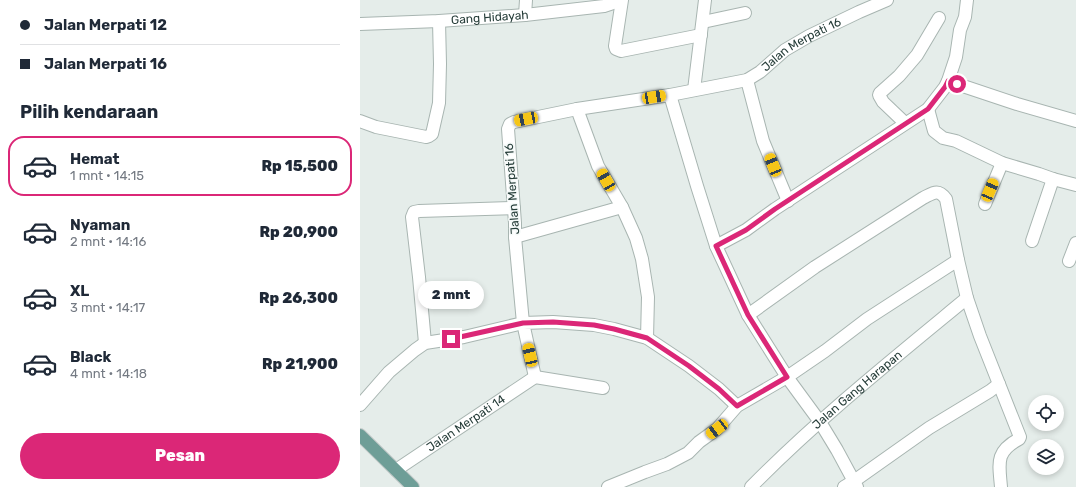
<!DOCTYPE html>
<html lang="id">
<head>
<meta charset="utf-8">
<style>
	:root { --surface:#fff; --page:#f2f2f3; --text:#1f2937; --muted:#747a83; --line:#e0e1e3; --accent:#db2777 }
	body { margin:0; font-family:Rubik,sans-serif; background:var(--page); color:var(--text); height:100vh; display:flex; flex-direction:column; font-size:15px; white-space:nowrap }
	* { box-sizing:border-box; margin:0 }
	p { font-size:13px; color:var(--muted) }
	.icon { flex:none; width:22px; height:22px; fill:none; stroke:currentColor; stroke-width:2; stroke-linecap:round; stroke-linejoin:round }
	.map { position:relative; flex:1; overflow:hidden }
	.drawer { display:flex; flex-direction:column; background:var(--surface); width:360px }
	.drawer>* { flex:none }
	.guide { display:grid; align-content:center; height:88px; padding:0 20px; background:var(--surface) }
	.fabs { position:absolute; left:668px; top:395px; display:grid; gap:8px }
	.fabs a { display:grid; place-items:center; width:36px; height:36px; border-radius:50%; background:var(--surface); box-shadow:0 2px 6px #0003; font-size:20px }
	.end { position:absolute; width:18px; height:18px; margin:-9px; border:5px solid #db2777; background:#fff; box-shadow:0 0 0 2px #fff }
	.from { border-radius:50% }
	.bubble { position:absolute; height:28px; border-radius:14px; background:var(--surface); box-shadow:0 2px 6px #0003; font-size:13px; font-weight:800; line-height:28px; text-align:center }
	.car { position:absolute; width:12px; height:24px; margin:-12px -6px; border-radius:5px; box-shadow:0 0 3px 1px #0007; background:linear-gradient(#f5c518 24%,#345 0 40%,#f5c518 0 76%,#345 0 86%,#f5c518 0) }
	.guide b { display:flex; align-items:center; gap:14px; height:38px; font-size:15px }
	.guide b+b { border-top:1px solid var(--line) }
	.guide i { width:10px; height:10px; background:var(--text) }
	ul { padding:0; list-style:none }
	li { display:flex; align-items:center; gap:12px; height:60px; margin:0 8px 6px; padding:0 12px; border:2px solid transparent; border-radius:16px }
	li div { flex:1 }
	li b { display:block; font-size:15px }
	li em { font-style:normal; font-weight:800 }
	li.on { border-color:var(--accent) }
	li>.icon { width:36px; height:36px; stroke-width:1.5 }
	h2 { padding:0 20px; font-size:18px; line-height:48px }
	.primary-button { display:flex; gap:8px; margin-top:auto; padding:8px 20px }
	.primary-button a { flex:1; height:46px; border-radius:24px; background:var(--accent); color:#fff; font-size:16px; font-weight:800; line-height:46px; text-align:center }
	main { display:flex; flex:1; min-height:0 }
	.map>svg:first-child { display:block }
</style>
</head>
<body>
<main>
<section class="drawer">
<div class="guide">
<b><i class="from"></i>Jalan Merpati 12</b>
<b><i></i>Jalan Merpati 16</b>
</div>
<h2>Pilih kendaraan</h2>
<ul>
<li class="on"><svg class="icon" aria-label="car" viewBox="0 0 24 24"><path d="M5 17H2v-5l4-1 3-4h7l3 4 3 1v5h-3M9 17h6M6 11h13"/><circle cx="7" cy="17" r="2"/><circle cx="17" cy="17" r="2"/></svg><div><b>Hemat</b><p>1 mnt · 14:15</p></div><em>Rp 15,500</em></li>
<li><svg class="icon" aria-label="car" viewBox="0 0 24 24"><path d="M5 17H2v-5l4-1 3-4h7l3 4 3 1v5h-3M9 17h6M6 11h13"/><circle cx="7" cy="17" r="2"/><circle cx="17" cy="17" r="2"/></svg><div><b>Nyaman</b><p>2 mnt · 14:16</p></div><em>Rp 20,900</em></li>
<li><svg class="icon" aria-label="car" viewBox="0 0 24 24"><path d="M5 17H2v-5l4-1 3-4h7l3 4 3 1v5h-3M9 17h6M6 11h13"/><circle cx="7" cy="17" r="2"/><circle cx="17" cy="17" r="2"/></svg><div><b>XL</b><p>3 mnt · 14:17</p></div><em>Rp 26,300</em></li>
<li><svg class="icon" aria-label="car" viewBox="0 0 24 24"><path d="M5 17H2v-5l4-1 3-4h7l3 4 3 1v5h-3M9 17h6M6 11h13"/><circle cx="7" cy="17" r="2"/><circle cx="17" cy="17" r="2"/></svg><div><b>Black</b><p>4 mnt · 14:18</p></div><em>Rp 21,900</em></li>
</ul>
<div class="primary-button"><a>Pesan</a></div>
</section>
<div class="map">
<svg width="716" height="487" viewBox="0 0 716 487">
	<rect width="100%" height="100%" fill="#e5edea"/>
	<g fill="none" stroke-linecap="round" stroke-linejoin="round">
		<g stroke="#a8b5b1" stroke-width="14">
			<g id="minor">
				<path d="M262,0L255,46L256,49L261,51L341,35"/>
				<path d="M165,15L166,0"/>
				<path d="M343,22L385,13"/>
				<path id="s1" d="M0,24L79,21L165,15L244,6L256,2L259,0"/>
				<path d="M387,80L403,141L428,201"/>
				<path d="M588,81L657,104L716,121"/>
				<path d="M334,90L345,0"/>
				<path d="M310,95L337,186L356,246"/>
				<path d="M217,109L238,166L262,207L276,238L282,259L288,297L287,338"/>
				<path d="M568,109L574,131L583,138L596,141L642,163L679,174L693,179L716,185"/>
				<path d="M0,121L16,127L66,137L69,136L72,134L79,103L80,64L79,21"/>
				<path d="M545,123L523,102L519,95L520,93L539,76L557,55L579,18"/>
				<path d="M625,204L642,163"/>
				<path d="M155,237L262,207"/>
				<path d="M672,241L693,179"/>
				<path d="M709,261L716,243"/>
				<path d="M388,315L455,267L563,198C573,193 578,188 586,199L598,260L607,298L620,336L660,437L659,439C635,452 639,463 641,487"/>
				<path d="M65,343L59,277L52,217L54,212L59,211L154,208"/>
				<path d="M175,377L163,323L193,322L234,325L254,329L287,338L329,366L359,389L377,406"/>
				<path d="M175,377L243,388"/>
				<path id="s2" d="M0,405L29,372L55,350L65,343L104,337L163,323L155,237V223L148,129L150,124L154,122L217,109L310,95L387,80L400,72L425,50L449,36L499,12L527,0"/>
				<path id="s3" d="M36,470L175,377"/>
				<path d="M248,487L285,472L307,464L328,453L339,442L357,429L377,406L427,377L388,315L356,246L386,230L415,209L568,109L585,87L588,81L596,57L600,30L605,17L607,0"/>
				<path id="s4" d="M391,487C458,419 533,359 607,298"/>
				<path d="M484,487L494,481L569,428L630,391L639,384"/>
				<path d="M497,487L477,450L460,422L427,377L465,351L507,319L598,260"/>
			</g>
		</g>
		<g stroke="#c2c9c8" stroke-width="14">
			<path id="major" d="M0,435L53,487"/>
		</g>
		<use href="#minor" stroke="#fff" stroke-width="12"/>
		<use href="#major" stroke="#6e9e97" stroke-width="12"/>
	</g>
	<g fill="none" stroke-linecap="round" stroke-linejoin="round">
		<path stroke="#db2777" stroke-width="5" d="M91,339L163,323L193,322L234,325L254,329L287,338L329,366L359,389L377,406L427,377L388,315L356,246L386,230L415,209L568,109L585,87L588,81L597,84"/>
	</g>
	<g text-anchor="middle" stroke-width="3" stroke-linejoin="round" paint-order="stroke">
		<g font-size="12" fill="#263d39" stroke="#f5f9f8">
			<text dy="4" stroke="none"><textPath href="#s1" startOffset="130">Gang Hidayah</textPath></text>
			<text dy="4" stroke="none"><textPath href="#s2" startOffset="697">Jalan Merpati 16</textPath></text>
			<text transform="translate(152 189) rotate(-94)" y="4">Jalan Merpati 16</text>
			<text dy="4" stroke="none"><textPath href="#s4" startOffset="144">Jalan Gang Harapan</textPath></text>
			<text dy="4" stroke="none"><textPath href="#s3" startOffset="84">Jalan Merpati 14</textPath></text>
		</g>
	</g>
</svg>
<div class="fabs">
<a><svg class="icon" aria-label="locate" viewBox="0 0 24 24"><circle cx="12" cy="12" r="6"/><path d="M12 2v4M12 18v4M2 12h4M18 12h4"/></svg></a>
<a><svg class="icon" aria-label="layers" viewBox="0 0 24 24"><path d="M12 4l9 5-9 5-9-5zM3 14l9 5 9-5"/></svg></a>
</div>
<i class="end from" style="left:597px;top:84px"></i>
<i class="end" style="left:91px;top:339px"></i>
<div class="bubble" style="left:58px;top:281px;width:66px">2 mnt</div>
<i class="car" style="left:294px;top:97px;rotate:81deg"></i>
<i class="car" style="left:166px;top:119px;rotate:259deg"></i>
<i class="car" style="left:413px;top:165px;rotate:338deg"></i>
<i class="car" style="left:246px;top:180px;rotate:330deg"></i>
<i class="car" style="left:630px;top:190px;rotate:23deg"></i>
<i class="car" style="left:170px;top:355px;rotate:347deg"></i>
<i class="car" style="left:357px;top:429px;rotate:233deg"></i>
</div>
</main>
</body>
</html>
